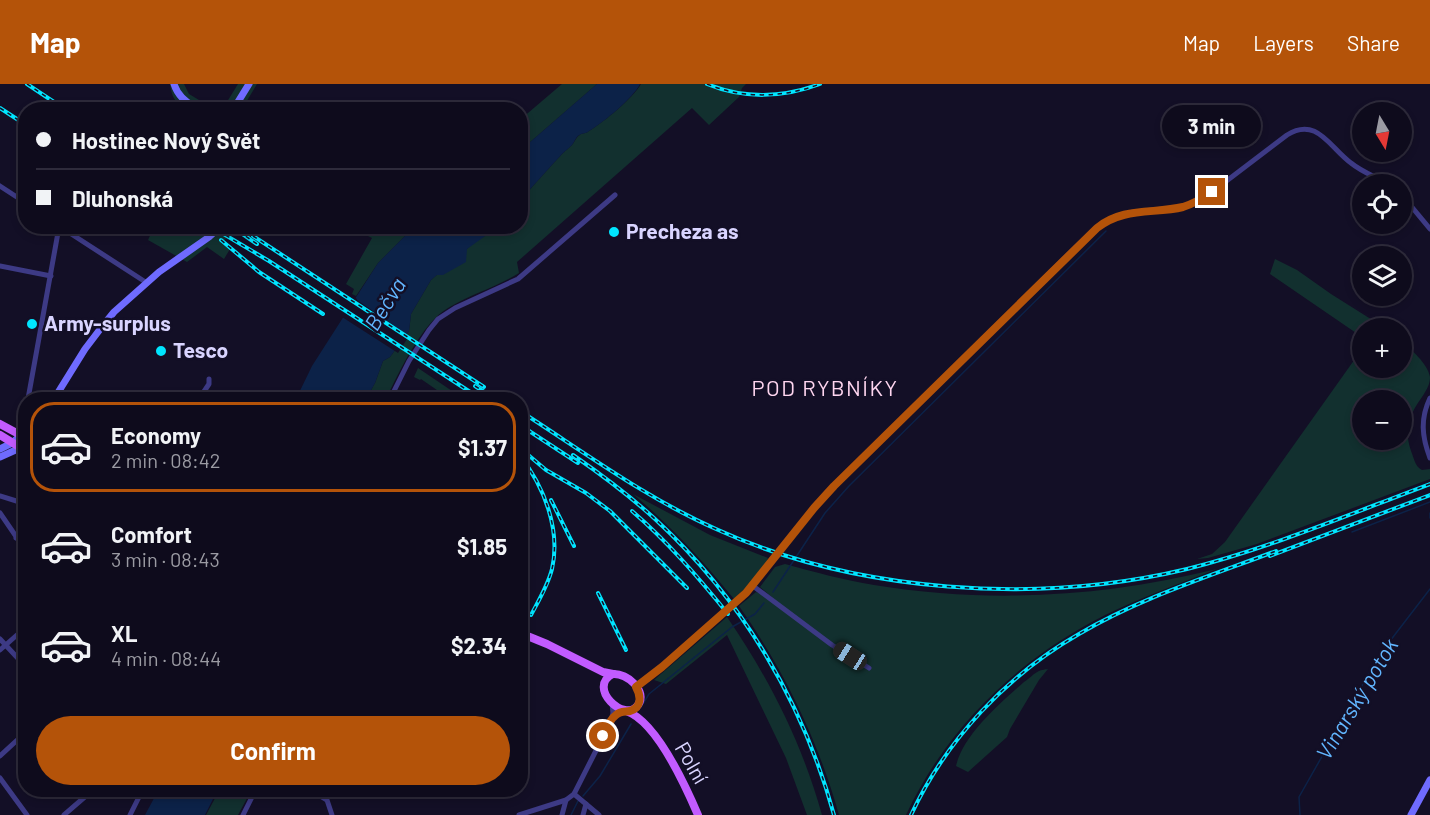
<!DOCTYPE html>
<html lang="en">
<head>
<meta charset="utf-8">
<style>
	:root { --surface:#0e0b1c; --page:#171425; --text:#f1f3f6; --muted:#9b9ba3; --line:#2e2b3b; --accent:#b45309 }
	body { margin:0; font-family:Barlow,sans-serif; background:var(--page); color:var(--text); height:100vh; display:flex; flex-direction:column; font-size:22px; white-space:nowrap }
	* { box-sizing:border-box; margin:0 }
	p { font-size:20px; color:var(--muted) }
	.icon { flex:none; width:33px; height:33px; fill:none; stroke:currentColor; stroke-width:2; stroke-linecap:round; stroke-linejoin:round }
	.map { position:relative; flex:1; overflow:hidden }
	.side { position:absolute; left:18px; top:308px; width:510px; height:405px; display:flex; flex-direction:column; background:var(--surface); border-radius:24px; box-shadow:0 3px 9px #0003,0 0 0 2px var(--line) }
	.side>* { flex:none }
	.banner { position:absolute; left:18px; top:18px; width:510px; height:132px; border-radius:24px; box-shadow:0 3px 9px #0003,0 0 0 2px var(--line); display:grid; align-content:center; height:132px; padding:0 18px; background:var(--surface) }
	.needle { width:39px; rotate:170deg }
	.controls { position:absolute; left:1352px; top:18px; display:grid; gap:12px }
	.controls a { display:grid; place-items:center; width:60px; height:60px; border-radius:50%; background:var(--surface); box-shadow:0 3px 9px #0003,0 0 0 2px var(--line); font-size:30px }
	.end { position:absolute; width:27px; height:27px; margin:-14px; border:8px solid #b45309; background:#fff; box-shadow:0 0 0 3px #fff }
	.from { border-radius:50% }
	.bubble { position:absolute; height:42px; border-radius:21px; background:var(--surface); box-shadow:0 3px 9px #0003,0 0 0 2px var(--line); font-size:20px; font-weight:700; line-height:42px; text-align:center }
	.car { position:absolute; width:18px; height:36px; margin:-18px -9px; border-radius:8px; box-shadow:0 0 4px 2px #0007; background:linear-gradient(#222 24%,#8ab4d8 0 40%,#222 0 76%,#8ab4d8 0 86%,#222 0) }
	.banner b { display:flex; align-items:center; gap:21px; height:57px; font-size:22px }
	.banner b+b { border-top:2px solid var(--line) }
	.banner i { width:15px; height:15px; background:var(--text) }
	ul { padding:10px 0 0; list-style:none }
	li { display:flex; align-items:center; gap:18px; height:90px; margin:0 12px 9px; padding:0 6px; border:3px solid transparent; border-radius:24px }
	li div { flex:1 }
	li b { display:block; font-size:22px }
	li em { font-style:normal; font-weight:700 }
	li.on { border-color:var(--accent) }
	li>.icon { width:54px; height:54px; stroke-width:1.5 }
	.primary-button { display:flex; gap:12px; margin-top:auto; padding:12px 18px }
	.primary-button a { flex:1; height:69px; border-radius:36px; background:var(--accent); color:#fff; font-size:24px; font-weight:700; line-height:69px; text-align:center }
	header { display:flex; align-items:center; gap:36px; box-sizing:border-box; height:84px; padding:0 30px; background:var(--accent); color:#fff }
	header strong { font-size:28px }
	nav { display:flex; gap:33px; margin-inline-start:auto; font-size:21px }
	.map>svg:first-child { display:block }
</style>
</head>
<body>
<header>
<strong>Map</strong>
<nav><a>Map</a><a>Layers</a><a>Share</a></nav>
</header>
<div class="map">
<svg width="1430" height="731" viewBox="0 0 1430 731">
	<rect width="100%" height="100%" fill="#130f26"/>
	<g fill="#12302f" fill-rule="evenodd">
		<path d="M170,0H184L189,10L214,25C192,25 173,28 170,0Z"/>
		<path d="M238,0H257L242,25L222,26Z"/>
		<path d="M562,0H597L521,66V35Z"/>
		<path d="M641,0H746L742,4L739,13L709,41L692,24L517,178L519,189C497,203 471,210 448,224C422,239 399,288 386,315H366L375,299L383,277L390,273L409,247L411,230L431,196L475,158L488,150L495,143L520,142L521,115C535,100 548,85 562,70C565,67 569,64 572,61C575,57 577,52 581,50C584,49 587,49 589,47C604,38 633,14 641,0Z"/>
		<path d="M154,143H192L201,146L205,143H238L221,159L230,165L224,175L207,163L187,178L148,156Z"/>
		<path d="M350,143H370L382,150L389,144L391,146L396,143H414L378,179L356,212L352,210L354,205L346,200L372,154Z"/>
		<path d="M1275,175L1297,186L1331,210L1385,244H1362V253L1270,190Z"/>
		<path d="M1401,257C1411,265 1428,280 1430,293C1430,300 1427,305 1424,310C1410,330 1403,343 1411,367C1414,374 1415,383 1422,386L1430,385V395L1257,460L1208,474L1197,475L1212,470L1225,458L1362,265V284H1401ZM1362,316H1401V356H1362Z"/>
		<path d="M418,284L458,311L463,315H450L421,295L420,296L414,293Z"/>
		<path d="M633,410L710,451L768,474C762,490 746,504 734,515C703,477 671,442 633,410Z"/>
		<path d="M785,480C814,488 844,496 874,501C991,520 1102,513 1217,485C1174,502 1130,517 1090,539C1011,582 944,649 906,731H839C818,656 784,586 739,522L756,508L773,514L760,503L775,483Z"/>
		<path d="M727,533C769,594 802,659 822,731H807L786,674L727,551L666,600L654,596Z"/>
		<path d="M1048,585L1039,596L1010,645L1007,653L968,688L956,682C963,651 1000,619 1024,598C1029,595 1034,589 1039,587C1040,586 1048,585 1048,585Z"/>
		<path d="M220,705H252L238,731H206Z"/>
	</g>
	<g fill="#0c2248">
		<path d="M597,0H640C633,14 604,38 589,47C587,49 584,49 581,50C576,52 575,57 572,61C569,64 565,67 562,70C548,85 535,100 521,115V66Z"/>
		<path d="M414,143H495L488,150L467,165L466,178L443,191H437L431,196L411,230L409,247L390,273L383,277L375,299L366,315H296L312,282L378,179Z"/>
		<path d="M159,705H218L205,731H145Z"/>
	</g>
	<path fill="#130f26" d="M353,212L357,215V216L409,252L398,269L342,233H339Z"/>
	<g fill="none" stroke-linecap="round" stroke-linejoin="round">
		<g stroke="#0c2248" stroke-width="1.5">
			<path d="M1430,429V434"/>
			<path d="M1352,448L1430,418"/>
			<path d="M773,508L825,429L849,402L1106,147"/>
			<path d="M641,623L649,610L732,543L755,530L764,519"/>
			<path d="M583,712L600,692L631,640"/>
			<path d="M571,731L578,717"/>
			<path d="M1300,731L1299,713L1380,570L1430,505"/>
		</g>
		<g stroke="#3d3a85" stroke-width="5">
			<path d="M0,102L26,119"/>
			<path d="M1401,110L1430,145"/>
			<path d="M59,142L147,199"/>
			<path d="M0,182L51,192"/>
			<path d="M1430,314C1420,335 1422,353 1430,374"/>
			<path d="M28,315L59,143"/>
			<path d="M199,315L209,300V295"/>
			<path d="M390,315L409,277L429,246L438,235L455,224L518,195L615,111"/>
			<path d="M25,329L26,327"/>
			<path d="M0,412L26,420"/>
			<path d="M0,429L26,467"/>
			<path d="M16,454L26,430"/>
			<path d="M753,502L832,561L869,584"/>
			<path d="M0,555L26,583"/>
			<path d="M0,566L26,543"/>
			<path d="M636,603L647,596L692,557L746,509L814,424L834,402L1079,160L1097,144L1112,134L1133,128L1183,123L1198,117L1212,108L1287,51C1317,32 1330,64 1351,79C1362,88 1376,93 1388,100"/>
			<path d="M0,672L26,648"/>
			<path d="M0,694L27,731"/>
			<path d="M309,705L327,716L332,731"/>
			<path d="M574,710L599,731"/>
			<path d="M64,731L94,705"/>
			<path d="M130,731L143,705"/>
			<path d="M243,731L256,705"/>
			<path d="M519,731L566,716L574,710L611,637L613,629L612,619"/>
			<path d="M562,731L566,716"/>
			<path d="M583,731L586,720"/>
		</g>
		<g stroke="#6f6bff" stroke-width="7">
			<path d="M174,0C178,13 187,18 198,26"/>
			<path d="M233,26L249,0"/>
			<path d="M54,315L85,265L101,244L114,228L159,188L209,153L221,142"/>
			<path d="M0,365L12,359L26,347"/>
			<path d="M0,373L20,364L26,358"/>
			<path d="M1411,731L1430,696"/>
		</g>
		<g stroke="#c25bff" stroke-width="8">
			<path d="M0,340L26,354"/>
			<path d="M0,351L26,367"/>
			<path d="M520,549L547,560L603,588L613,590"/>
			<path d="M613,590C627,589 648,607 638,621C625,640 586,603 613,590Z"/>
			<path d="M626,627C656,637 686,703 698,731"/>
		</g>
		<g stroke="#00e5ff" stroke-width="4">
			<g id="rail">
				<path d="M27,0L66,26"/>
				<path d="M707,0C743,15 783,14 820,0"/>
				<path d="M0,24L26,41"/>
				<path d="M210,142L269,177L481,315"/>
				<path d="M231,142L257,160"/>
				<path d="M253,152L484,303"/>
				<path d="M221,156L259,188L323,230"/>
				<path d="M475,302L495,315"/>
				<path d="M520,327C584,368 646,414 716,445C856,509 1037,521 1187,485C1270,464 1350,430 1430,400"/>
				<path d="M520,341L578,379"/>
				<path d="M520,364L546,386L586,409L610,427L687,504"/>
				<path d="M573,371C602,391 630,412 655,435C742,515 803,618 834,731"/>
				<path d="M520,372C544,402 561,446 552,485C548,501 539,516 531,531"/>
				<path d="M551,416L574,462"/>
				<path d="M632,427C668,458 698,493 728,530"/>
				<path d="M1270,472L1430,411"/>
				<path d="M598,509L626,566"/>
				<path d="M911,731C946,656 1007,591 1079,550C1140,514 1210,492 1276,467"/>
			</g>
		</g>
		<use href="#rail" stroke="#130f26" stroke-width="1.5" stroke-dasharray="4.5" stroke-linecap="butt"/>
	</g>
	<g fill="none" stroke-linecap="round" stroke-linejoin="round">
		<path stroke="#b45309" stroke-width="8" d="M603,652C606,645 610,635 616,631C620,627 625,628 630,627C642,623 641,612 636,603L662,583L746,509L814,424L834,402L1097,144C1123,123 1153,130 1183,123C1193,120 1203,114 1212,108"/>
	</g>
	<g fill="#00e5ff" stroke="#130f26" stroke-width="2">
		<circle cx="614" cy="148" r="6"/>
		<circle cx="32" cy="240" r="6"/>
		<circle cx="161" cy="267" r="6"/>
	</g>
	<g text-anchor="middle" stroke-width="5" stroke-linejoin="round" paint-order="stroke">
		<g font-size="21" font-weight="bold" fill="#d9d4ff" stroke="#130f26" text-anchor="start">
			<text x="626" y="155">Precheza as</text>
			<text x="44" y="247">Army-surplus</text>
			<text x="173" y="274">Tesco</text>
		</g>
		<g font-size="21" fill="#d9d4ff" stroke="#130f26">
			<text transform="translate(691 679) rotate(60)" y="7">Polní</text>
		</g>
		<g font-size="22" font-style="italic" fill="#62b6ff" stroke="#130f26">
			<text transform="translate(385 220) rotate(-58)" y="8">Bečva</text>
			<text transform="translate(1357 615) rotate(-59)" y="8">Vinarský potok</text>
		</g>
		<g font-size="22" letter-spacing="1.5" fill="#ffd6f0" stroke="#130f26">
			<text x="825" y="312">POD RYBNÍKY</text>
		</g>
	</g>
</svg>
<div class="controls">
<a><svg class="needle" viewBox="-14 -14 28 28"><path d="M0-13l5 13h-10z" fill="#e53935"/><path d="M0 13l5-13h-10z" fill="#9b9ba3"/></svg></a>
<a><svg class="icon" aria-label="locate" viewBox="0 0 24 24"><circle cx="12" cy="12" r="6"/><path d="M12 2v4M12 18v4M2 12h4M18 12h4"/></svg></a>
<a><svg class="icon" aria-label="layers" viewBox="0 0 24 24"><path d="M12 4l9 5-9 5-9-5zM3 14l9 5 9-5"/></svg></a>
<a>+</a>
<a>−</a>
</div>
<i class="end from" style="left:603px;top:652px"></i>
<i class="end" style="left:1212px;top:108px"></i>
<div class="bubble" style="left:1162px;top:21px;width:99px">3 min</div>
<i class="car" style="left:850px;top:572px;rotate:302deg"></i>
<div class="banner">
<b><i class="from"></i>Hostinec Nový Svět</b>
<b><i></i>Dluhonská</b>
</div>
<section class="side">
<ul>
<li class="on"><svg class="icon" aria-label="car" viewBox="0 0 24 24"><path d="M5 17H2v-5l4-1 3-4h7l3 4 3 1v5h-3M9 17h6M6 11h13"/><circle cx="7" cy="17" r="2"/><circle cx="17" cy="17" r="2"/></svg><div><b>Economy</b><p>2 min · 08:42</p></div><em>$1.37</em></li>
<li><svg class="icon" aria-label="car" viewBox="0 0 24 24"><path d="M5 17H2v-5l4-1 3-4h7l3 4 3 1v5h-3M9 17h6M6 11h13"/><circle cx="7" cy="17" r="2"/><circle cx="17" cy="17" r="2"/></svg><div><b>Comfort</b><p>3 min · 08:43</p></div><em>$1.85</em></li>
<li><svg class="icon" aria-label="car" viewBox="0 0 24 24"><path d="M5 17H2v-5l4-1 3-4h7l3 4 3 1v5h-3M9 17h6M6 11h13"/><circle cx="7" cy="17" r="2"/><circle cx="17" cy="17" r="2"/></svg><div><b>XL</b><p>4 min · 08:44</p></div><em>$2.34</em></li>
</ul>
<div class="primary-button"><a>Confirm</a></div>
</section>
</div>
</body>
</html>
